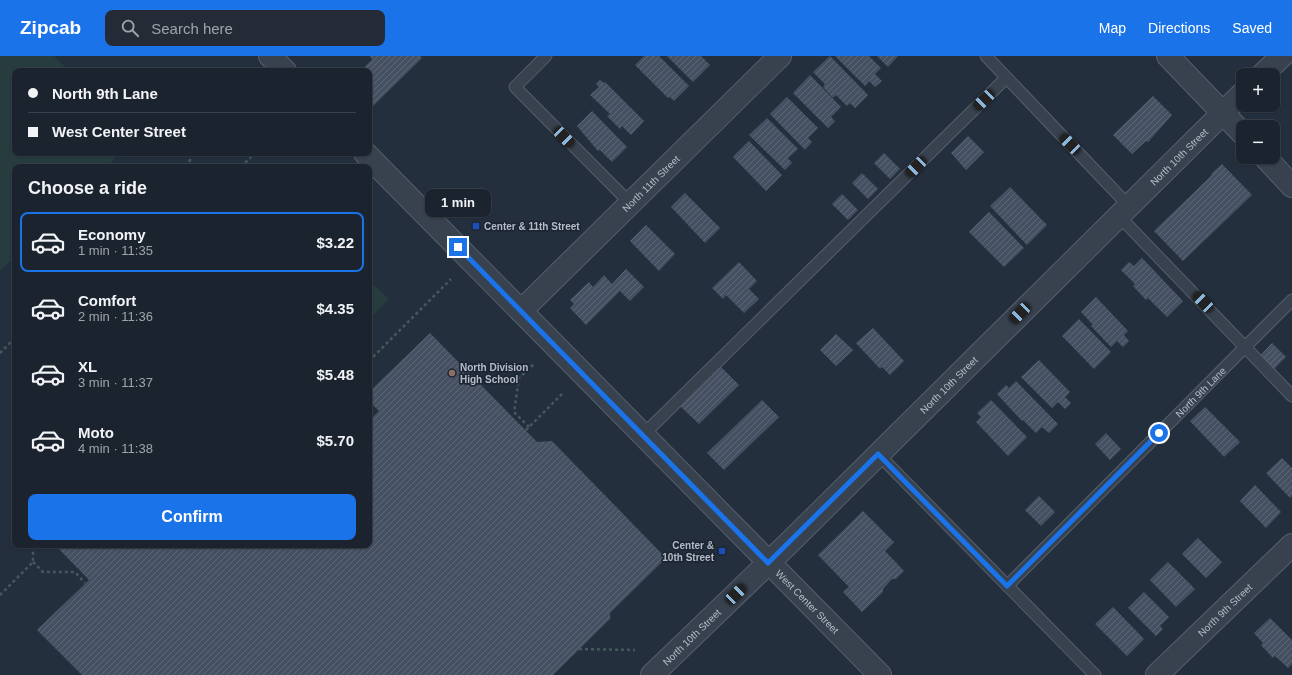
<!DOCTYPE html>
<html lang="en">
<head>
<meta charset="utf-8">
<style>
	:root { --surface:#1b232e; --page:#242b36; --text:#f1f3f6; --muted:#a0a4aa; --line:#39404a; --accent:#1a73e8 }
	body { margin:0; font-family:Arial,sans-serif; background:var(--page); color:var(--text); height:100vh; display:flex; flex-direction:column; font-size:15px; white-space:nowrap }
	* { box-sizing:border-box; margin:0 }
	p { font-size:13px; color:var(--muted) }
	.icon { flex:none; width:22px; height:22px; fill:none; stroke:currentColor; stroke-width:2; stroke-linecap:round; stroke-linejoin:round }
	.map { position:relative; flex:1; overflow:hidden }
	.sheet { position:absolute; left:12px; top:108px; width:360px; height:384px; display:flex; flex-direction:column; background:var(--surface); border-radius:8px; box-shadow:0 1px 3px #0004,0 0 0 1px var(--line) }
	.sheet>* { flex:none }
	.guide { position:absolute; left:12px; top:12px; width:360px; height:88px; border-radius:8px; box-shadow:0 1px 3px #0004,0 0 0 1px var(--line); display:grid; align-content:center; height:88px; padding:0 16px; background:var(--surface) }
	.buttons { position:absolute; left:1236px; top:12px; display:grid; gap:8px }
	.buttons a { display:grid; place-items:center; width:44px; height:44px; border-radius:8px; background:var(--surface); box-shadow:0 1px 3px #0004,0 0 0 1px var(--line); font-size:20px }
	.end { position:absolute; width:18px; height:18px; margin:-9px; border:5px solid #1a73e8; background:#fff; box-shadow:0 0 0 2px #fff }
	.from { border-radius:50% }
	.bubble { position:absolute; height:28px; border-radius:8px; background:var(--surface); box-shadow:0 1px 3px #0004,0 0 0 1px var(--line); font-size:13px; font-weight:800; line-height:28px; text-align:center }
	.car { position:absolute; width:12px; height:24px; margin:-12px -6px; border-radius:5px; box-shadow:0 0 3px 1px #0007; background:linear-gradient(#222 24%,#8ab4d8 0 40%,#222 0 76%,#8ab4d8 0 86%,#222 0) }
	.guide b { display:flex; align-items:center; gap:14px; height:38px; font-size:15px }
	.guide b+b { border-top:1px solid var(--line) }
	.guide i { width:10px; height:10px; background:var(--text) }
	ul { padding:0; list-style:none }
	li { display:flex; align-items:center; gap:12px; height:60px; margin:0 8px 6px; padding:0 8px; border:2px solid transparent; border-radius:8px }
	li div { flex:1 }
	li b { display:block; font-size:15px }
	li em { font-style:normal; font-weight:800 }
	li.selected { border-color:var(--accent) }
	li>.icon { width:36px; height:36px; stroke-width:1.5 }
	h2 { padding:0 16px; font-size:18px; line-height:48px }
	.button { display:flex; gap:8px; margin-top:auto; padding:8px 16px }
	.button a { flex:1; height:46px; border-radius:8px; background:var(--accent); color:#fff; font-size:16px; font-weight:800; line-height:46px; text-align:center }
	header { display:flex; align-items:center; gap:24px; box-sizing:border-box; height:56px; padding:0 20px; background:var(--accent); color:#fff }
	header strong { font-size:19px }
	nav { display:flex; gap:22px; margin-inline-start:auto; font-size:14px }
	.search { width:280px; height:36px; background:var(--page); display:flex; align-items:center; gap:10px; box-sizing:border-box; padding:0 14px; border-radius:8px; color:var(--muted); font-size:15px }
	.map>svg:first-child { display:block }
</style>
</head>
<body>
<header>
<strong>Zipcab</strong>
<div class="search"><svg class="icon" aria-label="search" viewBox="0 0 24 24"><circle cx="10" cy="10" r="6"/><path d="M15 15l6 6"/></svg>Search here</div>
<nav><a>Map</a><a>Directions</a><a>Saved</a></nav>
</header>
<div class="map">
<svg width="1292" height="619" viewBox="0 0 1292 619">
	<defs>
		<pattern id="building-hatch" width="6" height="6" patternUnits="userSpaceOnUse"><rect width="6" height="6" fill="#455162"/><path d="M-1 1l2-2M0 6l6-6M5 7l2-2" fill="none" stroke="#5d6877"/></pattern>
	</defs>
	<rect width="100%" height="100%" fill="#242f3e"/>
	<g fill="#263c3f">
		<path d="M0,0H54L69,15H15V97H121L106,111H15V200L0,215Z"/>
		<path d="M369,224L389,243L369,263Z"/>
	</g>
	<g fill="url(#building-hatch)">
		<path d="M370,0H420L422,2L369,54V15H360L372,4Z"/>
		<path d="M644,0H659L689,30L674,45L670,41L668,42L635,9Z"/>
		<path d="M667,0H701L710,9L693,26Z"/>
		<path d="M830,0L868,39L855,52L850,47L847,50L836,39L833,42L823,31L825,28L813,16Z"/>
		<path d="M835,0H869L881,12L875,18L882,25L875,31L869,25L865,30Z"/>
		<path d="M877,0H898L888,11Z"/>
		<path d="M810,19L841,51L831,61L835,65L828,72L793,37Z"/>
		<path d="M600,24L604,27L605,26L644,65L631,79L622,70L620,73L607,60L610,58L590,39L599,31L596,28Z"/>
		<path d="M1153,40L1172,59L1148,86L1146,85L1132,98L1113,79Z"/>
		<path d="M787,41L818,72L808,82L812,86L805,94L770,58Z"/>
		<path d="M592,55L627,91L612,106L600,94L598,95L577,70Z"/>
		<path d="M767,62L798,93L788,102L792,107L785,114L749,79Z"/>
		<path d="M968,80L984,96L966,114L951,97Z"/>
		<path d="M749,85L782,119L766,135L733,101Z"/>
		<path d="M884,97L900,113L890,123L874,107Z"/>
		<path d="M1222,108L1252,139L1183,205L1154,175L1212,119L1211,118Z"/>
		<path d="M862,117L878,133L868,143L852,127Z"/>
		<path d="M1010,131L1047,169L1027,189L990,150Z"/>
		<path d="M685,137L720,172L705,187L671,151Z"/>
		<path d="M842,138L858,154L848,164L832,148Z"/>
		<path d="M989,156L1024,192L1004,211L969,176Z"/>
		<path d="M646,169L675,198L659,215L630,185Z"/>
		<path d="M1142,202L1183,245L1167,261L1148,242L1146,244L1133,230L1135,228L1121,214L1129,206L1134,210Z"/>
		<path d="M739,206L757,225L749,233L759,243L744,257L726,239L723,243L712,232Z"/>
		<path d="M626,213L644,231L630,245L620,235L586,269L570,252L574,248L570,244L589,226L593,231L604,219L612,228Z"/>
		<path d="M1096,241L1128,275L1124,279L1129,285L1123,291L1117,285L1111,291L1091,270L1093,269L1081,256Z"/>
		<path d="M1079,263L1111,296L1094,313L1062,280Z"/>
		<path d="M873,272L904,305L890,319L882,311L880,313L856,287Z"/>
		<path d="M430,277L537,386L552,385L666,502L610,557V563L553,619H82L37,574L89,524L55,489H369V365L379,355L370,346V335Z"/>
		<path d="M836,278L853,294L836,310L820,294Z"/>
		<path d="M1272,287L1286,301L1272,315L1259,301Z"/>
		<path d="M1039,304L1070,336L1065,341L1071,347L1065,353L1058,346L1052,352L1021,321Z"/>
		<path d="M719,309L739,329L699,368L679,349Z"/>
		<path d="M1016,325L1058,368L1049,377L1042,371L1036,377L1023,364L1022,365L997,338L1006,329L1009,332Z"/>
		<path d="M762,344L779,361L724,414L707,397Z"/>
		<path d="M991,344L1027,381L1008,400L976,366L981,361L977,357Z"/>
		<path d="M1205,351L1240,386L1224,401L1190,365Z"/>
		<path d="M1106,377L1121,393L1110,404L1095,388Z"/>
		<path d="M1282,402L1292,412V440L1290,442L1266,417Z"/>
		<path d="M1255,429L1281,456L1266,472L1240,445Z"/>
		<path d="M1039,440L1055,456L1041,470L1025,454Z"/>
		<path d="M863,455L894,486L885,495L904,515L896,523H892L883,533V536L862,556L843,536L849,531L818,499Z"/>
		<path d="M1198,482L1222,506L1206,522L1182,498Z"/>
		<path d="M1168,506L1195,533L1176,551L1150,524Z"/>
		<path d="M1144,536L1169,561L1160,570L1163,573L1156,580L1128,552Z"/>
		<path d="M1113,551L1144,583L1127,600L1095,568Z"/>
		<path d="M1270,562L1292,584V608L1288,612L1275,600L1273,602L1261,589L1263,587L1254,577Z"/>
	</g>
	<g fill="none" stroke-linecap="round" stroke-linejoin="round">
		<g stroke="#565f6c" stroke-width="13">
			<g id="service">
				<path d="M546,0L515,31L630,147"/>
				<path d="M986,0L1128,149"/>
				<path d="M1118,159L1292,340"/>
				<path d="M643,379L1006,22"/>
				<path d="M878,398L1095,619"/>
				<path id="s1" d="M1007,530L1292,244"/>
			</g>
		</g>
		<g stroke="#565f6c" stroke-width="24">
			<g id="minor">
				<path d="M1168,0L1243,78"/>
				<path d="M1262,19L1282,0"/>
				<path d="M1265,101L1292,130"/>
				<path id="s2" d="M521,255L780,0"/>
				<path id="s3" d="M652,619L790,486L1243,37"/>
				<path id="s4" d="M1157,619L1292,489"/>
			</g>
		</g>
		<g stroke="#565f6c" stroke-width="24">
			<g id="tertiary">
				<path d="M270,0L285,15"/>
				<path id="s5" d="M365,97L880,619"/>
			</g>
		</g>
		<g stroke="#44595c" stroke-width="2.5" stroke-dasharray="3 3" stroke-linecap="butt">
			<path d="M186,111L194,97"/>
			<path d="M241,111L255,97"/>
			<path d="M0,297L15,282"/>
			<path d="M369,305L451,223"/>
			<path d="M529,371L514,356L519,322L534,308"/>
			<path d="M526,374L563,337"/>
			<path d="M33,506L43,516H75L85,527"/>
			<path d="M0,539L33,506V489"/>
			<path d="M579,593L635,594"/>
		</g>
		<use href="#service" stroke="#38414e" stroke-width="11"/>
		<use href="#minor" stroke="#38414e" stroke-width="22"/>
		<use href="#tertiary" stroke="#38414e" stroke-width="22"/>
	</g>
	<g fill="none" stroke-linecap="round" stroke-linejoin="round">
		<path stroke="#1a73e8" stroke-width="5" d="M458,191L768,507L878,398L1007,530L1159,377"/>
	</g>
	<g fill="#1a4fb4" stroke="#1d2633" stroke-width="1.5">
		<rect x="472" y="166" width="8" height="8" rx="2"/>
		<rect x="718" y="491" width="8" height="8" rx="2"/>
	</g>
	<circle fill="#8d6e63" stroke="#1d2633" stroke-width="1.5" cx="452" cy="317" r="4"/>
	<g text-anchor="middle" stroke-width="3.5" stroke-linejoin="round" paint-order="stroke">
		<g font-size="10" fill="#b4bcc9" stroke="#1d2633">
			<text dy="4" stroke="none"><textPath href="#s3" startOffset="739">North 10th Street</textPath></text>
			<text dy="4" stroke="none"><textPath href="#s2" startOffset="182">North 11th Street</textPath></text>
			<text dy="4" stroke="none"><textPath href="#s3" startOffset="415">North 10th Street</textPath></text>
			<text dy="4" stroke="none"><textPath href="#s1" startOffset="274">North 9th Lane</textPath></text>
			<text dy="4" stroke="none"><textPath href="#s5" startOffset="630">West Center Street</textPath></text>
			<text dy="4" stroke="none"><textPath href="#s4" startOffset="94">North 9th Street</textPath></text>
			<text dy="4" stroke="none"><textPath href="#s3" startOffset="55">North 10th Street</textPath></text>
		</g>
		<g font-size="10" font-weight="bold" fill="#b4bcc9" stroke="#1d2633" text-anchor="start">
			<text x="484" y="174">Center &amp; 11th Street</text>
			<text x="460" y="315">North Division<tspan x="460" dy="12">High School</tspan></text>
			<text x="714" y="493" text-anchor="end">Center &amp;<tspan x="714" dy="12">10th Street</tspan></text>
		</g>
	</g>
</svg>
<div class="buttons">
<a>+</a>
<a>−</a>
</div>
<i class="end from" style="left:1159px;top:377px"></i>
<i class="end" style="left:458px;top:191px"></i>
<div class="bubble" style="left:425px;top:133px;width:66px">1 min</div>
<i class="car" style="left:984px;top:44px;rotate:226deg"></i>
<i class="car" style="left:564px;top:81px;rotate:136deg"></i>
<i class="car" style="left:1070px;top:88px;rotate:316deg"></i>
<i class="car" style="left:916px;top:111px;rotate:225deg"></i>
<i class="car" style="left:1203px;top:246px;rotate:316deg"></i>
<i class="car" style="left:1020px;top:257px;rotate:225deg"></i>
<i class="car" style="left:736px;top:538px;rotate:46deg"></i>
<div class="guide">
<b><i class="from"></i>North 9th Lane</b>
<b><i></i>West Center Street</b>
</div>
<section class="sheet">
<h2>Choose a ride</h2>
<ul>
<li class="selected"><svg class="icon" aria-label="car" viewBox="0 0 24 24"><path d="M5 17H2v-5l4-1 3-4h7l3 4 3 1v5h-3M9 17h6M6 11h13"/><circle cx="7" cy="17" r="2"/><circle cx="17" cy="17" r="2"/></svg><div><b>Economy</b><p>1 min · 11:35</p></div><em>$3.22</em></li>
<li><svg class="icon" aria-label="car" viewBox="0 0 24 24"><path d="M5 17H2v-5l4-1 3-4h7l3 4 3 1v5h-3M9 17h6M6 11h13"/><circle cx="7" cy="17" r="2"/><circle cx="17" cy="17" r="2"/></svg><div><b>Comfort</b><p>2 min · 11:36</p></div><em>$4.35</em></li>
<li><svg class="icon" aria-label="car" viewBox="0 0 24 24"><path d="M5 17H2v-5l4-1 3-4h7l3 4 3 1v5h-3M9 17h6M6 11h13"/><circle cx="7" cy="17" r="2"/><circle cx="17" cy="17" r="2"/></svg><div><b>XL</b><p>3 min · 11:37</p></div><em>$5.48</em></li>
<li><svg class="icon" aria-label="car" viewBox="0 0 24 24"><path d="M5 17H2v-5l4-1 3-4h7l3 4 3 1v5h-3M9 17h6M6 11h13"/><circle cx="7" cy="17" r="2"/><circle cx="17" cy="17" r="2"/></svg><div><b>Moto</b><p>4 min · 11:38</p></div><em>$5.70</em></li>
</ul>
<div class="button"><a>Confirm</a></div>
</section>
</div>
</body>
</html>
